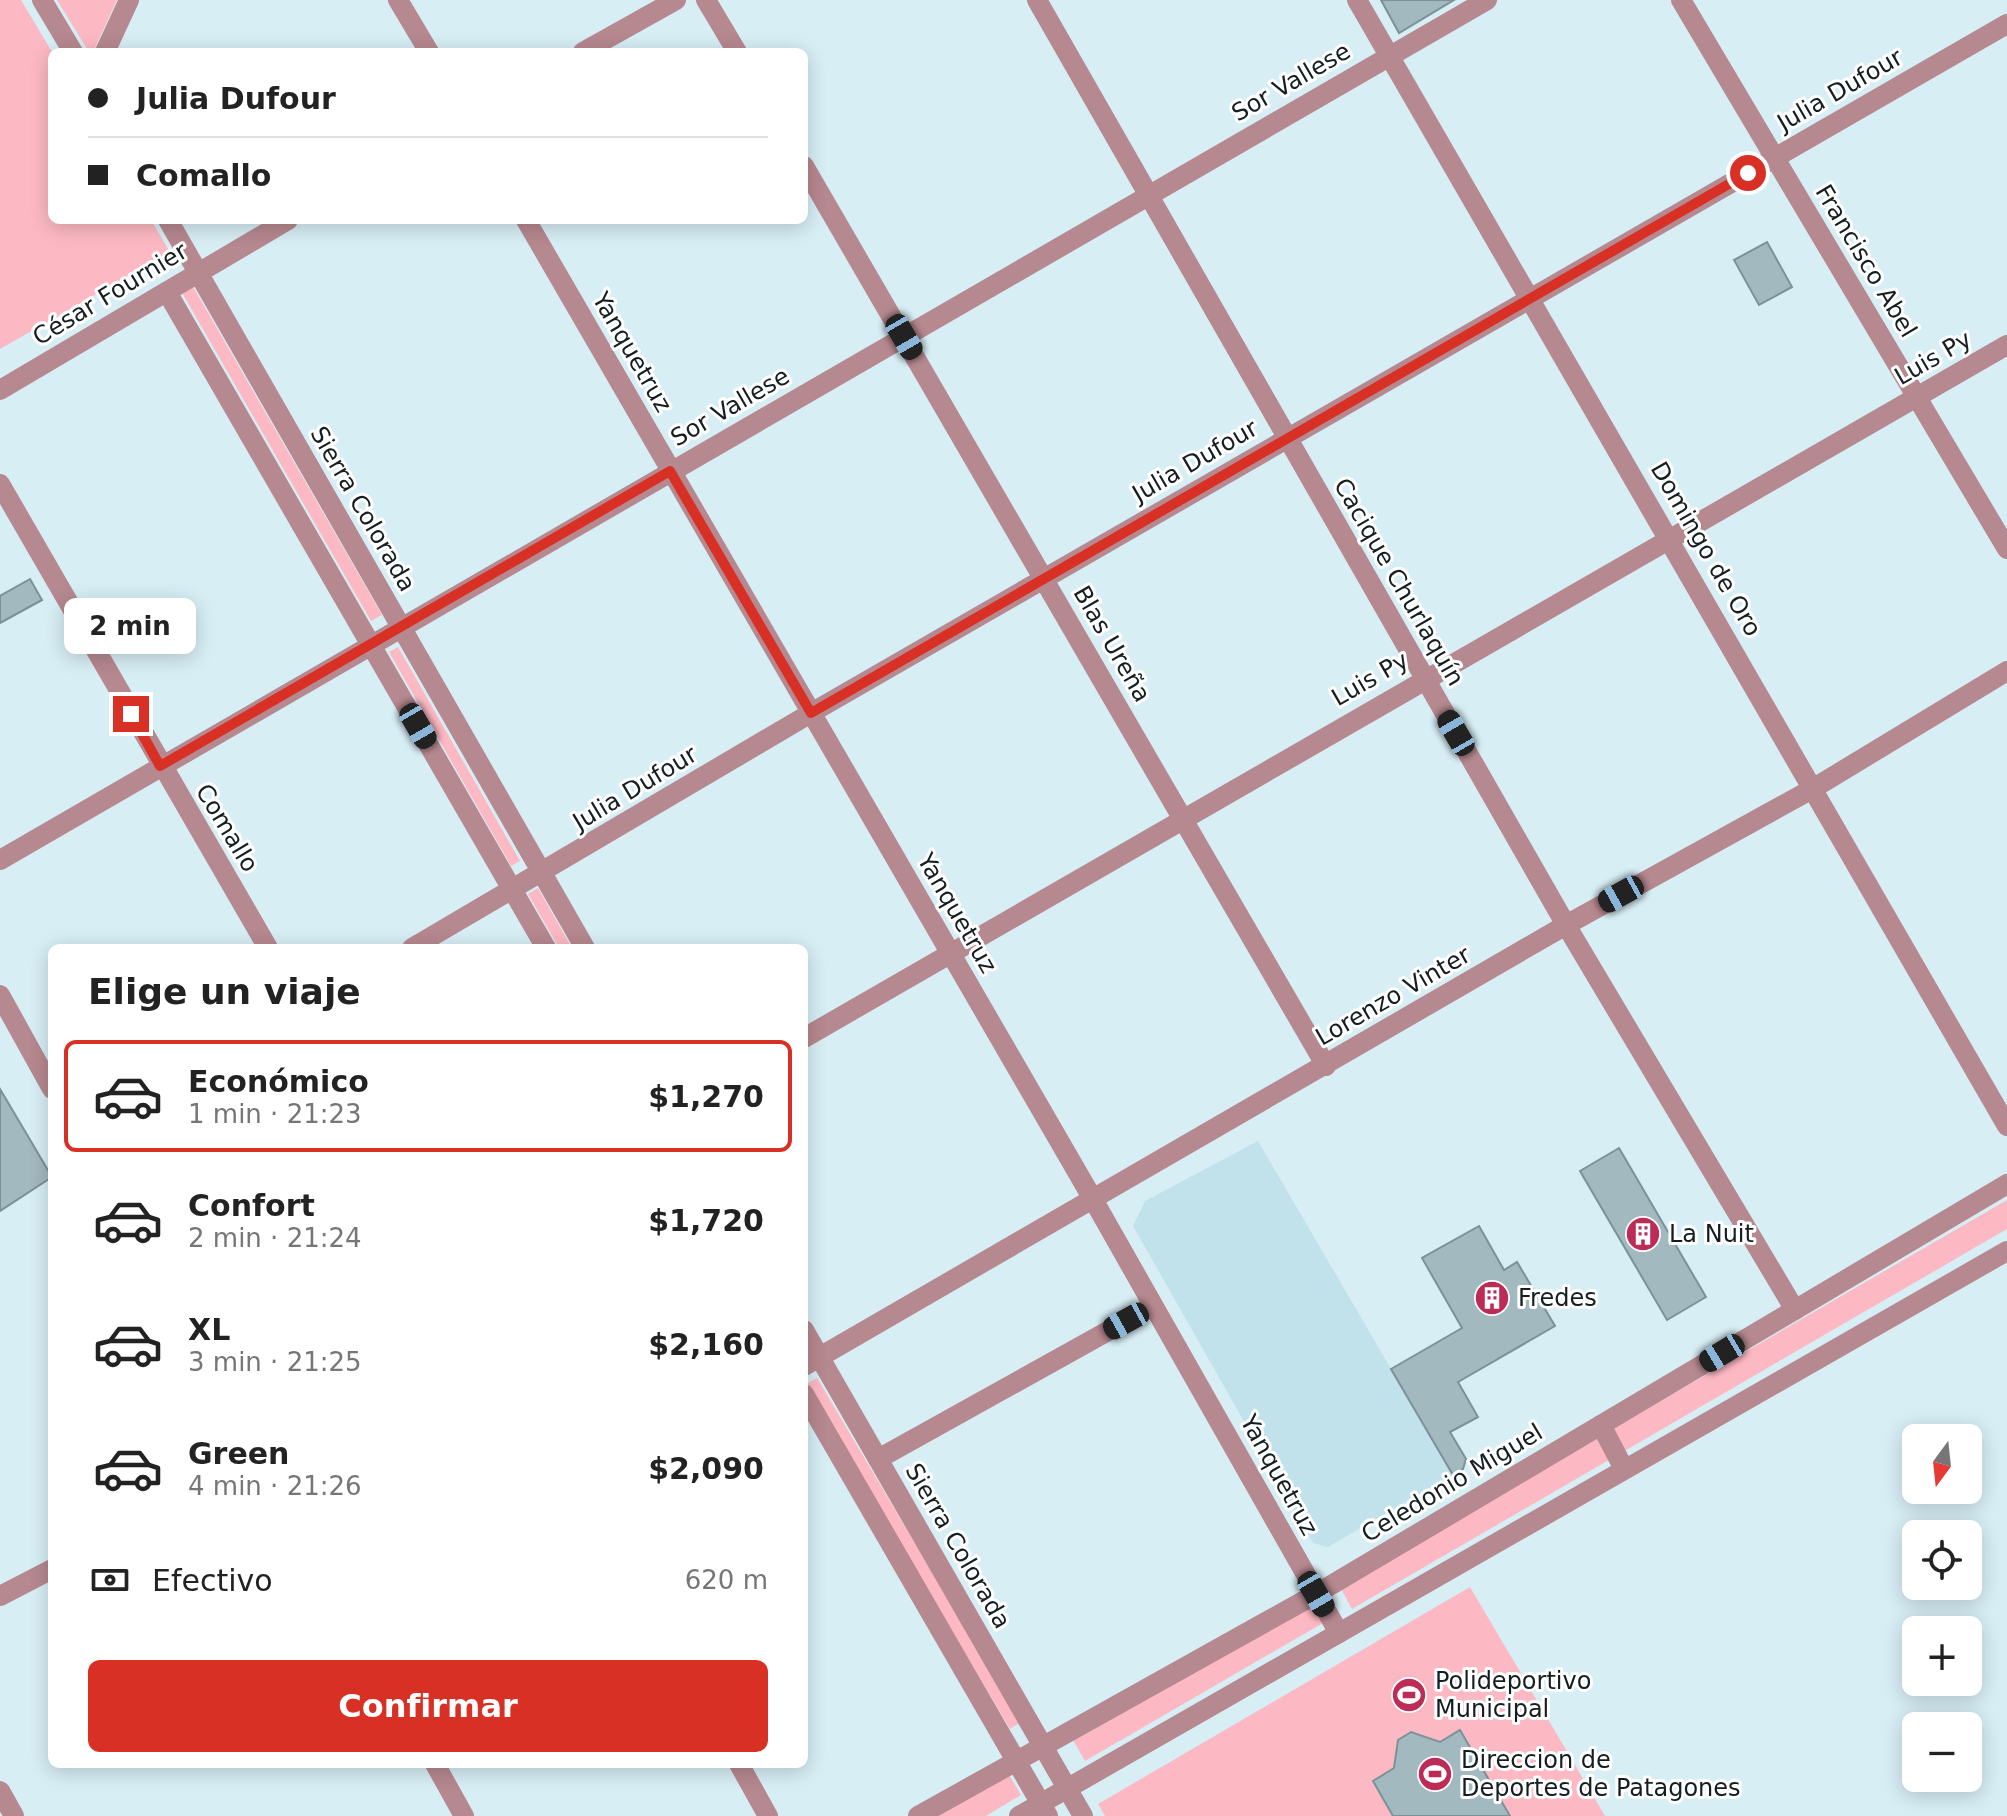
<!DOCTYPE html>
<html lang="es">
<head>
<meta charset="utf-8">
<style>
	:root { --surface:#fff; --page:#f2f2f2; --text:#222; --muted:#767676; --line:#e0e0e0; --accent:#d93025 }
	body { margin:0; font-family:"DejaVu Sans",sans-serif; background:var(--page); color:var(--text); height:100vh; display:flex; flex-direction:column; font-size:30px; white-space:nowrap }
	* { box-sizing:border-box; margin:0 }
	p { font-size:26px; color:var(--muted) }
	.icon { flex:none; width:44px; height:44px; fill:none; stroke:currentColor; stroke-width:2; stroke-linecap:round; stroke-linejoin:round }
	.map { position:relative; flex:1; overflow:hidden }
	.panel { position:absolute; left:48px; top:944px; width:760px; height:824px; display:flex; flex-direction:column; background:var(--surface); border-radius:12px; box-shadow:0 4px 20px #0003 }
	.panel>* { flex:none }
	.hud { position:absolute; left:48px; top:48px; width:760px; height:176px; border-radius:12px; box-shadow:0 4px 20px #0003; display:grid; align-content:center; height:176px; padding:0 40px; background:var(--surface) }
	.needle { width:52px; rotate:195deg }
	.buttons { position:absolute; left:1902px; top:1424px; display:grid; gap:16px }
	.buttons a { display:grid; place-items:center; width:80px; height:80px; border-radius:12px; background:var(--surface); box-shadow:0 4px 20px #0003; font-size:40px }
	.end { position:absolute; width:36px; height:36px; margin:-18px; border:10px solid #d93025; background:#fff; box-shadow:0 0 0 4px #fff }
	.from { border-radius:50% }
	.bubble { position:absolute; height:56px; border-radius:12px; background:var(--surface); box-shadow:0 4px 20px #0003; font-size:26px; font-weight:800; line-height:56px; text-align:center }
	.car { position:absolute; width:24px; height:48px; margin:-24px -12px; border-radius:10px; box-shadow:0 0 6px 2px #0007; background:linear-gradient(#222 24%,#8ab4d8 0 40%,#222 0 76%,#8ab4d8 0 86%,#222 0) }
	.hud b { display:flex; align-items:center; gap:28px; height:76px; font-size:30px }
	.hud b+b { border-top:2px solid var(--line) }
	.hud i { width:20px; height:20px; background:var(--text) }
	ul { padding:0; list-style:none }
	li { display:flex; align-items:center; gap:24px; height:112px; margin:0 16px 12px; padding:0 24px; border:4px solid transparent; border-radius:12px }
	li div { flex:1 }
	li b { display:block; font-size:30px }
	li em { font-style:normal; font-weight:800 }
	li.current { border-color:var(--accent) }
	li>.icon { width:72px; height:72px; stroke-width:1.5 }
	h2 { padding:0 40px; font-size:36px; line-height:96px }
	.pay { display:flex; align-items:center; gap:20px; height:88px; padding:0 40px; font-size:30px }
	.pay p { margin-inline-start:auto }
	.button { display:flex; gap:16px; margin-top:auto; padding:16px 40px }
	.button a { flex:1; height:92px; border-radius:12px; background:var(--accent); color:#fff; font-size:32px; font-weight:800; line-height:92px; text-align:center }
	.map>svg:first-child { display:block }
</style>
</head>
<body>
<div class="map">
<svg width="2007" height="1816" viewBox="0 0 2007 1816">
	<rect width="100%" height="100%" fill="#d7eef5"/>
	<path fill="#c2e2eb" d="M1258,1141L1453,1475L1328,1547L1313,1543L1133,1226L1145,1201Z"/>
	<g fill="#fdb9c3">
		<path d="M0,0H21L52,52V220H151L170,252L0,349Z"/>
		<path d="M57,0H117L93,52H89Z"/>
		<path d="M192,285L382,615L371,621L181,291Z"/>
		<path d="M398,647L520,861L511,866L389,652Z"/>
		<path d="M538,888L572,948H559L528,894Z"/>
		<path d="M2007,1200V1229L1352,1609L1340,1587Z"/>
		<path d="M817,1378L1021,1722L1010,1729L806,1384Z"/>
		<path d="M1470,1587L1605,1816H1105L1098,1804Z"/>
		<path d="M1311,1603L1323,1623L1085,1761L1073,1740Z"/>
		<path d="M1008,1773L1021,1795L986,1816H936Z"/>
	</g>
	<g fill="#a2b9bf" stroke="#7c9298" stroke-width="2">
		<path d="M1381,0H1454L1399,33Z"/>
		<path d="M1767,242L1792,287L1759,305L1734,260Z"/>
		<path d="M30,579L42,600L0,623V596Z"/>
		<path d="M0,1089L52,1177L0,1211Z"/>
		<path d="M1619,1148L1706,1297L1667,1320L1580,1171Z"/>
		<path d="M1479,1226L1504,1270L1517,1262L1555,1326L1458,1382L1478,1417L1450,1432L1466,1459L1463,1469L1453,1475L1391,1369L1462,1328L1422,1258Z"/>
		<path d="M1460,1730L1510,1816H1393L1373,1781L1394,1768L1398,1740L1411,1732L1440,1742Z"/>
	</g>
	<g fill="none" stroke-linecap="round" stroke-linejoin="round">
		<g stroke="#b6888f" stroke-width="20">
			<path d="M42,0L73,52"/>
			<path d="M398,0L429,52"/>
			<path d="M706,0L737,52"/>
			<path d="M1037,0L1566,925L1795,1310"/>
			<path d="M1357,0L2007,1126"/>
			<path d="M1681,0L2007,549"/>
			<path d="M105,52L129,0"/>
			<path d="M583,52L676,0"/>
			<path d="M804,166L1326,1066"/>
			<path d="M168,220L585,948"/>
			<path d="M526,220L1094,1201L1339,1633"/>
			<path d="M167,292L546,948"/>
			<path d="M0,390L288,220"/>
			<path d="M0,484L268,948"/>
			<path d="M0,860L1487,0"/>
			<path d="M412,948L811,713L2007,24"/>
			<path d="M0,995L52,1089"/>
			<path d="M804,1038L2007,345"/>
			<path d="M804,1330L1083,1816"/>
			<path d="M804,1366L1566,925L1814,788L2007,671"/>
			<path d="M804,1394L1048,1816"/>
			<path d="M1601,1425L1624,1469"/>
			<path d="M878,1459L1153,1306"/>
			<path d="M0,1596L52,1569"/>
			<path d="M435,1764L464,1816"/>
			<path d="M739,1764L768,1816"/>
			<path d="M0,1791L14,1816"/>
			<path d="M918,1816L1316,1594L2007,1184"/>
			<path d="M1019,1816L2007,1251"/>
		</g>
	</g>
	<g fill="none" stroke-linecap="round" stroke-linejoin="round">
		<path stroke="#d93025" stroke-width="10" d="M131,714L160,766L670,471L811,713L1748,173"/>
	</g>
	<defs>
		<g id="building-disc" transform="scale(1.8)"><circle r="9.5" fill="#bc2c56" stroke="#fff"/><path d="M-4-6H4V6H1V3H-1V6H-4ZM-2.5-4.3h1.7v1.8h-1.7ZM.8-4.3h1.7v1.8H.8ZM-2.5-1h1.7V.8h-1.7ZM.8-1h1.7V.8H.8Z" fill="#fff"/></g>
		<g id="stadium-disc" transform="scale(1.8)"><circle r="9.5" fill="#bc2c56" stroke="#fff"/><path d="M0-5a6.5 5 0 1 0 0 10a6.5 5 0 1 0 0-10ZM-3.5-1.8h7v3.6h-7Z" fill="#fff"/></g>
	</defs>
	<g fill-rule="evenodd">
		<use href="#building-disc" x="1643" y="1234"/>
		<use href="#building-disc" x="1492" y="1298"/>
		<use href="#stadium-disc" x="1409" y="1695"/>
		<use href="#stadium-disc" x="1435" y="1774"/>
	</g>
	<g text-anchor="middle" stroke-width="6" stroke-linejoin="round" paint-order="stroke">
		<g font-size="24" fill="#141d1f" stroke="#fff">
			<text transform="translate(1291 82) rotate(-30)" y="8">Sor Vallese</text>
			<text transform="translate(1840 90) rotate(-30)" y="8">Julia Dufour</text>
			<text transform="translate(1866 261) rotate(59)" y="8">Francisco Abel</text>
			<text transform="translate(110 294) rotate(-31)" y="8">César Fournier</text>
			<text transform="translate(632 352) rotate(60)" y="8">Yanquetruz</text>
			<text transform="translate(1933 358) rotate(-30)" y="8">Luis Py</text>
			<text transform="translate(730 407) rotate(-30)" y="8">Sor Vallese</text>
			<text transform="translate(1195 461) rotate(-30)" y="8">Julia Dufour</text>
			<text transform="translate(363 509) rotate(60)" y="8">Sierra Colorada</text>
			<text transform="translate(1706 549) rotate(60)" y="8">Domingo de Oro</text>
			<text transform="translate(1399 582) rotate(60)" y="8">Cacique Churlaquín</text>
			<text transform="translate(1112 644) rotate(60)" y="8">Blas Ureña</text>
			<text transform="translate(1370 679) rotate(-30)" y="8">Luis Py</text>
			<text transform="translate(635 788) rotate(-31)" y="8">Julia Dufour</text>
			<text transform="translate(227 828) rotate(59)" y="8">Comallo</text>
			<text transform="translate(957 913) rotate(60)" y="8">Yanquetruz</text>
			<text transform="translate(1393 996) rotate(-30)" y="8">Lorenzo Vinter</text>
			<text transform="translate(1279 1475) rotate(61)" y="8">Yanquetruz</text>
			<text transform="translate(1452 1483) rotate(-31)" y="8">Celedonio Miguel</text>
			<text transform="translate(958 1546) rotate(60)" y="8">Sierra Colorada</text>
		</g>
		<g font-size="24" fill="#141d1f" stroke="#fff" text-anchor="start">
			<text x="1669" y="1242">La Nuit</text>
			<text x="1518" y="1306">Fredes</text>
			<text x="1435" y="1689">Polideportivo<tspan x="1435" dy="28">Municipal</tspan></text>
			<text x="1461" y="1768">Direccion de<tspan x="1461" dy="28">Deportes de Patagones</tspan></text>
		</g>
	</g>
</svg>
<div class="buttons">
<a><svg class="needle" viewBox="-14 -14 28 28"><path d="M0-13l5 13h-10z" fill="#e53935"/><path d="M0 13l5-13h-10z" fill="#767676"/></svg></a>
<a><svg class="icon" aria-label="locate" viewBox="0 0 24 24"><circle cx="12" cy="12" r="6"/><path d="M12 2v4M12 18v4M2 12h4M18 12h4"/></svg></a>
<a>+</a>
<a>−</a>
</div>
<i class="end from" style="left:1748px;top:173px"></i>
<i class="end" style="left:131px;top:714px"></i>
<div class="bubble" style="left:64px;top:598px;width:132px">2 min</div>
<i class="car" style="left:904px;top:337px;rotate:150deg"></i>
<i class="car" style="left:418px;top:726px;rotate:150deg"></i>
<i class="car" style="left:1456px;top:733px;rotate:330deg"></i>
<i class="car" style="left:1621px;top:894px;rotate:241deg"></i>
<i class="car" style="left:1126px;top:1321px;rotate:241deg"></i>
<i class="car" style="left:1722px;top:1353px;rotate:239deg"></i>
<i class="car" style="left:1316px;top:1594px;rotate:150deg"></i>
<div class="hud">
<b><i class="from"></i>Julia Dufour</b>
<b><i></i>Comallo</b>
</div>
<section class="panel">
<h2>Elige un viaje</h2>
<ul>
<li class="current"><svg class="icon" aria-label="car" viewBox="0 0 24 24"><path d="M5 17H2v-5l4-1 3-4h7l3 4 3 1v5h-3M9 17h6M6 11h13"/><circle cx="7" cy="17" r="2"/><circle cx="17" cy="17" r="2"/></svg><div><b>Económico</b><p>1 min · 21:23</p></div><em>$1,270</em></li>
<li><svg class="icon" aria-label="car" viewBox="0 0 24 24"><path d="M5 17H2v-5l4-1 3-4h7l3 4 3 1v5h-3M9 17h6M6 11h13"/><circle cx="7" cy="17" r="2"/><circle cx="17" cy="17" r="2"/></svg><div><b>Confort</b><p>2 min · 21:24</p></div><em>$1,720</em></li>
<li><svg class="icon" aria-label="car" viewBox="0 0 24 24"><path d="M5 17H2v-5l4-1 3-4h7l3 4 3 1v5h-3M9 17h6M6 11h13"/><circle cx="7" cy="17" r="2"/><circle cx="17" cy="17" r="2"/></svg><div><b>XL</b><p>3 min · 21:25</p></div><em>$2,160</em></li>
<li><svg class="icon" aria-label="car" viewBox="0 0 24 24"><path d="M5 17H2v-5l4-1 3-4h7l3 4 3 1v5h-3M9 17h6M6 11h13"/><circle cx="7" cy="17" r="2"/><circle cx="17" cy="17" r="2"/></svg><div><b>Green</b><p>4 min · 21:26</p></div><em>$2,090</em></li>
</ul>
<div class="pay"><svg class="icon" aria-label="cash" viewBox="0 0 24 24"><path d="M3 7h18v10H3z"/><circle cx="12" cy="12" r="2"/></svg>Efectivo<p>620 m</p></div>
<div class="button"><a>Confirmar</a></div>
</section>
</div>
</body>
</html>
